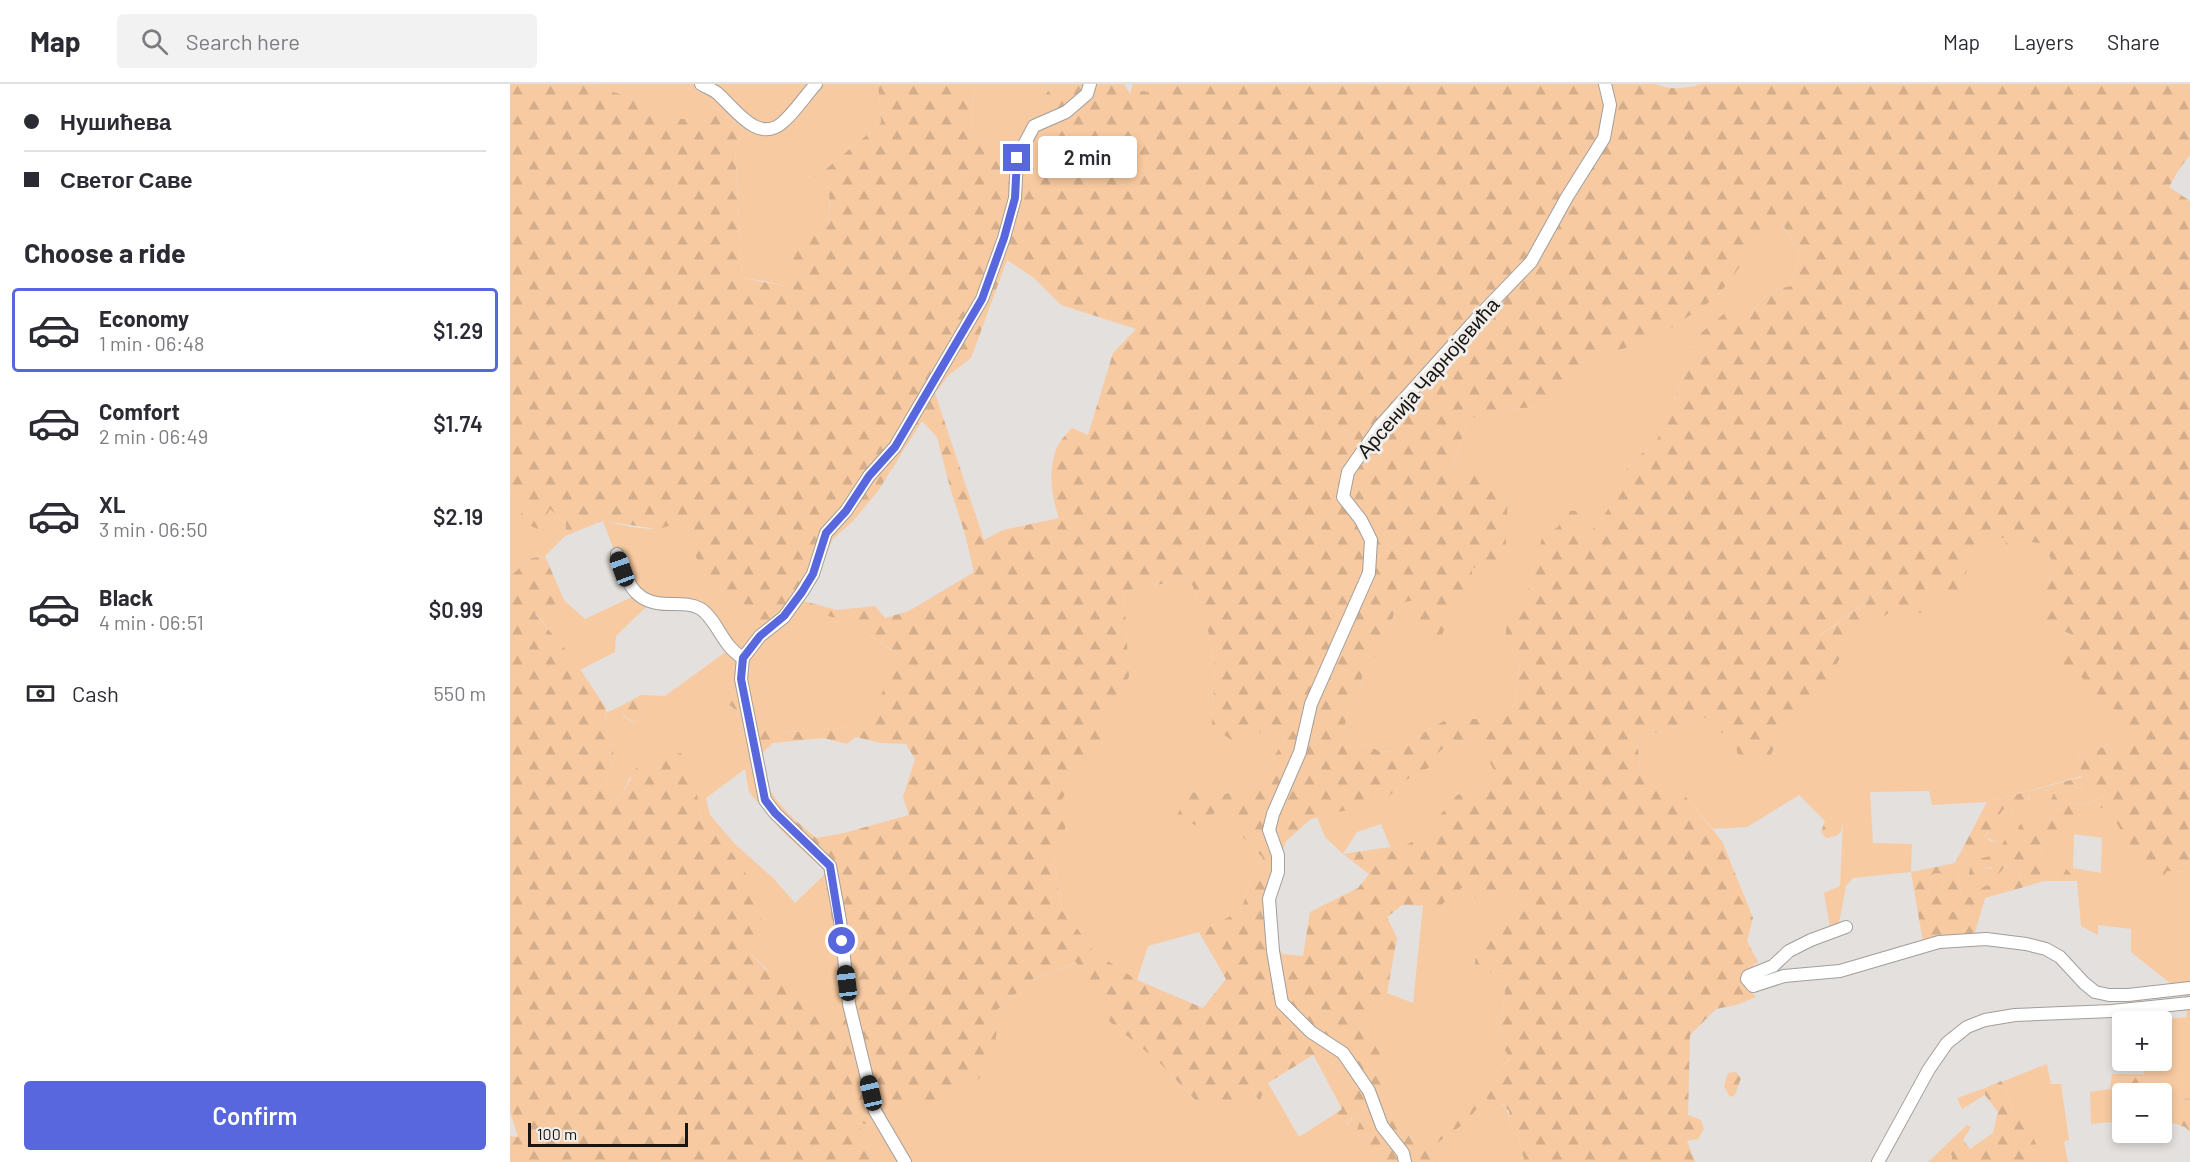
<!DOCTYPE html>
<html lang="en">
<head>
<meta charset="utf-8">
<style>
	:root { --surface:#fff; --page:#f2f2f3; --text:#2b2b33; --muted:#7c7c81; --line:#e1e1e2; --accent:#5867de }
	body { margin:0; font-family:Barlow,sans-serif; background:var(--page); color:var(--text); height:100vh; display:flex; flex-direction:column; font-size:22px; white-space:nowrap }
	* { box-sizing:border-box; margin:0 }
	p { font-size:20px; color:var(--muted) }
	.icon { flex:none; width:33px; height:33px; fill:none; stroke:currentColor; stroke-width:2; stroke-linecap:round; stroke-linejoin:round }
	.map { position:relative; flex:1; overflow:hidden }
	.panel { display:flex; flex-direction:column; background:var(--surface); width:510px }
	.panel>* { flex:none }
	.banner { display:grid; align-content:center; height:132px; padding:0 24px; background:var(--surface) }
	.fabs { position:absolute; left:1602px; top:927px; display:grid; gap:12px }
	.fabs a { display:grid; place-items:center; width:60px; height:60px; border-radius:6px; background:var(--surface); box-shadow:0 3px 9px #0003; font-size:30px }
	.scale { position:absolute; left:18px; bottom:15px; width:160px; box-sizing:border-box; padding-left:6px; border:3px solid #161514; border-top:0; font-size:16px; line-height:21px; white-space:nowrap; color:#161514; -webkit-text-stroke:4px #f1eeeb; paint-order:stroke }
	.end { position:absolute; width:27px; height:27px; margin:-14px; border:8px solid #5867de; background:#fff; box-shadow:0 0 0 3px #fff }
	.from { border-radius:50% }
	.bubble { position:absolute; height:42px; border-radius:6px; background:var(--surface); box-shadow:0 3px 9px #0003; font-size:20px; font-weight:600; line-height:42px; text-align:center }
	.car { position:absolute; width:18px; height:36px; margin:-18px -9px; border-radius:8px; box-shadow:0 0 4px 2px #0007; background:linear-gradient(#222 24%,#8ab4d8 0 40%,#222 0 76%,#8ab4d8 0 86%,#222 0) }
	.banner b { display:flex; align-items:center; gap:21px; height:57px; font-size:22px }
	.banner b+b { border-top:2px solid var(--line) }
	.banner i { width:15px; height:15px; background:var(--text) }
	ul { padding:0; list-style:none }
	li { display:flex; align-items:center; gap:18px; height:84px; margin:0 12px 9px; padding:0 12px; border:3px solid transparent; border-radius:6px }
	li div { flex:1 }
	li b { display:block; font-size:22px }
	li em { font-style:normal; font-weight:600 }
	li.on { border-color:var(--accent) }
	li>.icon { width:54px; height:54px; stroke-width:1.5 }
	h2 { padding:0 24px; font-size:27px; line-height:72px }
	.pay { display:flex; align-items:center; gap:15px; height:66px; padding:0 24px; font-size:22px }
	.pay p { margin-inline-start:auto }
	.action { display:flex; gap:12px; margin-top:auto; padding:12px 24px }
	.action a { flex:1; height:69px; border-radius:6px; background:var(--accent); color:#fff; font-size:24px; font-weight:600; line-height:69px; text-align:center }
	header { display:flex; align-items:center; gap:36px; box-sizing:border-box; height:84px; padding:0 30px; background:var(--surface); border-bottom:2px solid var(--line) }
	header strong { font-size:28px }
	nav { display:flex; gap:33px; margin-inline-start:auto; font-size:21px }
	.search { width:420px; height:54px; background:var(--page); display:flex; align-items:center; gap:15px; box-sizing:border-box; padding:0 21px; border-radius:6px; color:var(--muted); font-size:22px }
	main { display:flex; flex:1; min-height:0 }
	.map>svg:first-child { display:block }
</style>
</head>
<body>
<header>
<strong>Map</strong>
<div class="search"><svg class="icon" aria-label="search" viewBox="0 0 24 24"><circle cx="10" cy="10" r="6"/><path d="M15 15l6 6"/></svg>Search here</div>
<nav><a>Map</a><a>Layers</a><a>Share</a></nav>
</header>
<main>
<section class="panel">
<div class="banner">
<b><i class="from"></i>Нушићева</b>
<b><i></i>Светог Саве</b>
</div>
<h2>Choose a ride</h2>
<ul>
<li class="on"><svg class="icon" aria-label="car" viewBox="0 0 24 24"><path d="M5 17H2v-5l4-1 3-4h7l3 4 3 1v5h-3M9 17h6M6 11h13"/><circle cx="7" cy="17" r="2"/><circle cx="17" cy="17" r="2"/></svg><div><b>Economy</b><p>1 min · 06:48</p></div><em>$1.29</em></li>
<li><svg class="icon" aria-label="car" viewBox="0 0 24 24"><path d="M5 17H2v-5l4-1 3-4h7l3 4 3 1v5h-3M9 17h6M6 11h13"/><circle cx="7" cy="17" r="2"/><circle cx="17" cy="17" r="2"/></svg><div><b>Comfort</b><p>2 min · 06:49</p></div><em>$1.74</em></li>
<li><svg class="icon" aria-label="car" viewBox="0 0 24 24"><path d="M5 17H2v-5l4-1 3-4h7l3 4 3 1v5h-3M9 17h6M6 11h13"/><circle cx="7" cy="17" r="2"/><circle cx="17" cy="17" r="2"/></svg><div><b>XL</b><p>3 min · 06:50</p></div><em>$2.19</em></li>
<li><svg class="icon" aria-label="car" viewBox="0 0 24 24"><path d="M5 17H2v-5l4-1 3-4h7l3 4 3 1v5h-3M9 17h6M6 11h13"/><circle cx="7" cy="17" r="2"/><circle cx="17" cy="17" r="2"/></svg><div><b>Black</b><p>4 min · 06:51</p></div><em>$0.99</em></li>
</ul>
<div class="pay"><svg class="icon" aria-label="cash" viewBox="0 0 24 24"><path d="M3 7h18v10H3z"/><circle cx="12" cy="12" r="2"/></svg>Cash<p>550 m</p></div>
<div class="action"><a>Confirm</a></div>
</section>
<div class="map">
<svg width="1680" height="1078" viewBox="0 0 1680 1078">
	<defs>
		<pattern id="forest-firs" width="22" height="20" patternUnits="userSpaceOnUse" patternTransform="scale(1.5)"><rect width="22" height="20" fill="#f8caa1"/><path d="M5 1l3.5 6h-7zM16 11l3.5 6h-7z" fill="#d4ad8a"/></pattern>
	</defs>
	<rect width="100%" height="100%" fill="#e4e0dd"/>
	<g fill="#f8caa1" fill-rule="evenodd">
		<path d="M79,0H368L371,39L316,85L296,86L319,104L320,141L287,164L276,202L248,196L232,194L225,63L234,46L208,25L201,22L186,35H172L116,12Z"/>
		<path d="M465,0H542L512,51L492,62L460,54Z"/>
		<path d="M632,0H655L651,11L629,6Z"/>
		<path d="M1270,137L1290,170L1281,202L1259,207L1239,233L1190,250L1176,281L1163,321L1146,358L1119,380L1097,427L1078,451L1049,442L1032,455L1014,520L994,561L1010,578L1005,622L972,635H937L913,649L889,667L870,668L857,660L838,664L832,655L837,632L849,614L853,588L869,568L880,545L886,520L908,514L938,535L961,509L943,381L959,333H981L997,325L1028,323L1048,311L1063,288L1096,270L1145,255L1207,213L1250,156Z"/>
		<path d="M0,407L3,408L14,420L10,437L40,425L56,439L55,452L35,472L22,474L0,492Z"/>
		<path d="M179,432L184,442L185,470L213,508L229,519L243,521L249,534L238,570C254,553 272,540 289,523L337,536L389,571L362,633L346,642L297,648L263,647L245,641L240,610L224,609L217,619L227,627L240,666L236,684L253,668C255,705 260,710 285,736L273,748L239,708L235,685L196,714L200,731L225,760L264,795L285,819L313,792L320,821L337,968L295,916L268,896L239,868L247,856L245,805L215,758L192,737L186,705L120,693L110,714L100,711L96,694L102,685L104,662L95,644L96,629L111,622L113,632L124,639L130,637L137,624L131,611L155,612L217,567L192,531L174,523L137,522L106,552L105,568L70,586L61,573L25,529L54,516L75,535L122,513L93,437C128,444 147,452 179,432Z"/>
		<path d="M1477,454H1495L1497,469L1509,455L1534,460L1545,485L1539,497L1551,546L1563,551L1561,562L1564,583L1581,605L1607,628L1615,655L1568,672L1572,692L1477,718L1422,721L1419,707L1360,708L1363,759L1402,760L1401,788L1343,794L1336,802L1329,839L1320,844L1314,809L1330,802L1333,737L1328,733L1315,737L1289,711L1237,743L1203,745L1175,712L1160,705L1147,688L1130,687L1127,654L1201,632L1226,651L1261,671L1270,649L1293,627L1315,601L1333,568L1350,550L1388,522L1415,508L1424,507L1452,475Z"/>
		<path d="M680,495L697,541L705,582L702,642L740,646L776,654L746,700L712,711L680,708L685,741L708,727L753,774L744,786L731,827L689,848L638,862L627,896L583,867L550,820L543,765L541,731L594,655V632L619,593L614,507Z"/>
		<path d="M960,656L975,668L989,697L947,711L930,731L924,746L883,769L871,740L847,748L833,770L815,753L807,733L879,712L896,696L919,683C925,664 941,660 960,656Z"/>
		<path d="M1563,701L1576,708L1594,705L1595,711L1580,719L1560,720L1557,723L1544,725L1542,732L1529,736L1514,754L1485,772L1467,775L1461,773L1463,769L1472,768L1488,758L1474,753L1494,738L1488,732L1498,720L1502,724L1501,732C1514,720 1524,704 1544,707L1540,719L1552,716Z"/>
		<path d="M1597,722L1657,787L1680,788V1014L1652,1020V1010L1630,1009L1634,999L1621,1000L1623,1009L1612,1010V1037L1581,1040L1580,1008L1600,1005L1602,990H1634V977L1652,976V938L1640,937L1677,933L1675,911L1621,868V845L1588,841V851L1571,842L1567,797L1531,780L1532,748L1553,751L1557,749L1575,726ZM1564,750L1592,754L1591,789L1563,784Z"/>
		<path d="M1454,777L1461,780L1458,794L1472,784L1494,785L1498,780L1512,787C1509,795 1503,798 1500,807L1496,808L1491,794L1484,804L1462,812L1449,827L1436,828L1432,821L1440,814L1451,810L1447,780Z"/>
		<path d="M1430,789C1434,801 1434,805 1424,814L1419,811L1418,805L1425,799L1423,790Z"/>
		<path d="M954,801L986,824L998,805L1014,809V828L1005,835H996C994,839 992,846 990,849C981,861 967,861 964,878L983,886L995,887L997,893L988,953L1000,974L944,1032L927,1047L910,1057L890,1048L886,1036L879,1027V1021L871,1010L848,942L877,909L903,919L913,821L930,822Z"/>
		<path d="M567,878L600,938L649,978L690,1021L741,1003L748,1017L758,999L789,1053L820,1033L837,1041L847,1027L851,1034L846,1048L853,1055L861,1069L869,1071L876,1078H400L375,1035L407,1016L417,1023L443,1012L483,975L488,925L524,894Z"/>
		<path d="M803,970C815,975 828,979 833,993L839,996L840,1000L836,1006L813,989Z"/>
		<path d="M1537,980L1541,1000H1551L1559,1056L1554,1058L1558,1078H1523L1528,1074L1520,1045L1503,1026L1496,1005L1491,998Z"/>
		<path d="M1475,1004V1011L1452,1025L1447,1014Z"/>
		<path d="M976,1014C998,1022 999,1024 1001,1046L1009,1053L1010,1064L1014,1075L1012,1078H930L919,1064L955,1039Z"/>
		<path d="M346,1039L366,1041L389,1078H363L359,1063Z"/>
		<path d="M1436,1061L1442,1072V1078H1418Z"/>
	</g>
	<g fill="url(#forest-firs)" fill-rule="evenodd">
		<path d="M0,0H79L116,12L172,35H186L200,22L208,25L234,46L225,64L232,194L275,202L287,164L320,140L319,104L295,85H316L371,39L368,0H465L460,54L492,62L512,51L542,0H614L620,10L623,0H632L629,6L651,11L655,0H1145C1159,6 1177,5 1191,0H1680V71L1669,85L1659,103L1680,117V788L1657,787L1650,797L1637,790L1597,723L1575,726L1558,749L1553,751L1532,749L1531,780H1552L1567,797H1534L1500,807L1502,791L1510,792L1512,787L1498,780L1485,793L1481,783L1472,784V795L1461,800L1458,794L1461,780L1454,777L1447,780L1451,810L1447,817L1440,814L1433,821L1436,828L1449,827L1452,816L1462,812L1466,802L1472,804L1477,801L1484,804L1491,793L1496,808L1475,814L1464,852L1413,858L1401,788L1445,779L1477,718L1572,693L1568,672L1615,655L1607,628L1581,605L1564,584L1553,585L1546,579L1551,563L1561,562L1563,551L1551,546L1544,548C1526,529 1534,507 1545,485L1534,460L1509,456L1497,469L1495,454H1478L1452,475L1457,487L1447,507L1416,508L1412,529H1397L1388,522L1350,550L1333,568L1316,601L1293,627L1270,649L1261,671L1242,678L1227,669L1226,652L1206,647L1201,632L1127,654L1130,687L1147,688L1160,705L1175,712L1212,757L1243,834L1237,857L1248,878L1234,888V900L1246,913L1226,921L1206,925L1180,951L1178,1031L1191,1036L1194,1045L1188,1055L1177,1057L1185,1078H1012L1014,1075L1010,1064L1009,1053L1001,1046L999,1027L992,1020L986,1022L976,1014L955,1039L920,1064L930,1078H876L869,1071L861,1069L853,1055L846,1048L851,1034L847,1027L836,1041L820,1033L832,1025L813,989L836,1006L840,1000L839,996L833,993C828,979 815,975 803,971L758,999L749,1018L741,1003L728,1017L690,1021L649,978L600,938L566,878L524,894L488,925C487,937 486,968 482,977C470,1002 440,1013 417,1024L407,1016L366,1041L347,1039L359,1063L363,1078H0V1052L8,1053L0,1027V492L22,474L35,472L54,516L25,530L62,573L96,624L95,644L104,662L102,685L96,694L100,711L110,714L133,672L171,669L186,705L192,737L215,758L245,804L252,843L247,856L239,868L253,883L295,916L313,933L336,967L320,821L313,792L316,788L273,748L285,736L306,754L334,749L399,731L393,713L405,675L396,660L371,659L346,653L337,660L313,654L263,659L235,685L240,666L227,627L217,619L224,608L240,609L245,641L263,647L297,648L346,642L362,633L388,570L337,536L308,530L299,539L289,523C272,541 253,554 237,572L249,534L243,521C239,521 233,521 229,519C216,514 188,482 185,470C181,456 186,447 179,432L166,440L148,445L92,437L55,452L56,439L40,425L28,445L9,437L14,420L3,408L0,407ZM1271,138L1290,170L1281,202L1259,207L1239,233L1216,228L1190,250L1176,281L1163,321L1146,358L1119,380L1097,427L1078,451L1066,427L1048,426L1049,442L1032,454L1014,520L999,527L994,561L1010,578L1005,622L972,635H937L913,649L889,667L870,668L857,660L838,664L832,655L837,632L849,614L853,588L869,568L880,545L886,520L908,515L910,543L917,554H931L938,535L961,509L962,484L995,479L998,407L958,388L944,390L943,381L959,333H981L997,325L1028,323L1048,311L1063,288L1096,270L1145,255L1207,213L1250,156ZM497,176L524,194L551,221L626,245L603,269L578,351L562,344C558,349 550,356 547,363C538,384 541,413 549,434L493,446L474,456L425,309L439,291L461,274ZM412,337L427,353L441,407L455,450L464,488L399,527L375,534L365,522L327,526L293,517L323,455L343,437L368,407ZM1419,472L1310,552H1309ZM680,495L697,541L705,582L702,642L728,661L740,646L776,654L746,700L712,711L680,708L666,733L685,741L708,727L753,774L744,786L731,827L689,848L716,895L693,924L627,896L583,867L550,820L543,765L553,757L556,739L541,731L594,655V632L619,593L614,507ZM960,656L975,668L989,697L947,711L930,731L924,746L883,768L880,763L833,770L859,790L848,804L800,828L793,872L772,870L752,830L776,757L801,735L837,726L879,712L896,696L920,683C925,664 941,660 960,656ZM1563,701C1576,707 1581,714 1594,705L1595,711L1581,719L1560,720L1557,723L1544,725L1542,732L1539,733L1535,728L1529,736H1513L1508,744L1513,754L1497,752L1492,761L1491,767C1484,772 1470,776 1461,773L1463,769L1472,768L1489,758L1480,757L1474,752L1478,749H1483L1494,738L1488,732L1498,720L1502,724L1501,733L1517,727L1520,722L1516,718L1519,713L1532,717L1536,706L1544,708L1540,719L1552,716ZM1430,789C1434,801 1434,805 1424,814L1419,811L1418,805L1425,799L1423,790ZM954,802L976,824L986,825L998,805L1013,809L1014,828L1005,835H995L989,849L977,858L967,855L964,860L970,864C964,873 964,879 966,889L976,892L983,886L995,887L997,893L988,954L1000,975C987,988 972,1000 959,1014C944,1031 930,1045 910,1057L890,1048L892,1039L886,1036L879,1027V1021L871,1010C876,971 873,970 848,942L877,909L887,854L877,833L892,821L930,822Z"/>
		<path d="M131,611L137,624L130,637L125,639L113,631L111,622Z"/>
		<path d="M1328,732L1333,737L1331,748L1326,752L1316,754L1311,748L1315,737Z"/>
		<path d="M1226,988L1231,994L1225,1011L1220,1013L1214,1002L1218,989Z"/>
		<path d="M1628,990L1634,999L1630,1009H1623L1621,1000Z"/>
		<path d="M1491,997L1496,1005L1503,1026L1520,1045L1526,1060L1528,1074L1523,1078H1442V1072L1436,1061L1457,1041L1461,1043L1453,1056L1460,1065L1483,1049L1488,1028L1475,1011V1004Z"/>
		<path d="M1680,1014V1048L1675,1043L1652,1035V1020Z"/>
	</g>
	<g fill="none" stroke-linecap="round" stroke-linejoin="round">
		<g stroke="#a19e9b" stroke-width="14">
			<g id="street">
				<path d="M191,0C196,3 202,5 207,9C224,23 247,60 272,39C285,28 295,12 306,0"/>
				<path d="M107,470C119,502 125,522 164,520C173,520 182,520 191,525C208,537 212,562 233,574L231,595L255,716L265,729L320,782L330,836L339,920L365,1027L395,1078"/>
				<path d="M233,574L250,552L274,533L292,508L303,490L316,449L336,427L359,392L385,363L472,215L494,154L505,114L507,74L524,42L556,28L577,10L580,0"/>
				<path d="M1336,843L1301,856L1279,867L1263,882L1238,892L1237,895L1243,902L1274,892L1330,887L1429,858L1476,855L1516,860L1536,865L1550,873L1574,899L1585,908L1599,911H1618L1680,904"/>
				<path d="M895,1078L893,1069L872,1042L859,1007L833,969L801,948L772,919L763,867L759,815L768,788V771L759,746L763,730L790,668L801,620L859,489L861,456L851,436L833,413L838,388L870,342L969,232L1021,178L1057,113L1094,54L1100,21L1095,0"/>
				<path d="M1368,1078L1419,985L1437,959L1457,943L1475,936L1505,931L1602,927L1680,919"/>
			</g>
		</g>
		<use href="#street" stroke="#fff" stroke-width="12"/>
	</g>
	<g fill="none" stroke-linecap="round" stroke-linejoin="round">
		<path stroke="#5867de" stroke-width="8" d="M332,857L320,782L265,729L255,716L231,595L233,574L250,552L274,532L292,508L303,490L316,449L336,427L359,392L385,363L472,215L494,154L505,114L507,74"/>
	</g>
	<g text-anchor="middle" stroke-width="6" stroke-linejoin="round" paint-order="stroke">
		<g font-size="20" fill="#161514" stroke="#f1eeeb">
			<text transform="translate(918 294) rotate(-49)" y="7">Арсенија Чарнојевића</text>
		</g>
	</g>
</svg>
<div class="fabs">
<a>+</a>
<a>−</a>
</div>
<div class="scale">100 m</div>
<i class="end from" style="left:332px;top:857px"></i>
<i class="end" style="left:507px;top:74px"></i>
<div class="bubble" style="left:528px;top:52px;width:99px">2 min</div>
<i class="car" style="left:112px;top:485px;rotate:340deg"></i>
<i class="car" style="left:337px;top:899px;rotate:353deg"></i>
<i class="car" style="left:361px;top:1009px;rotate:347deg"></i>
</div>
</main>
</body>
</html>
